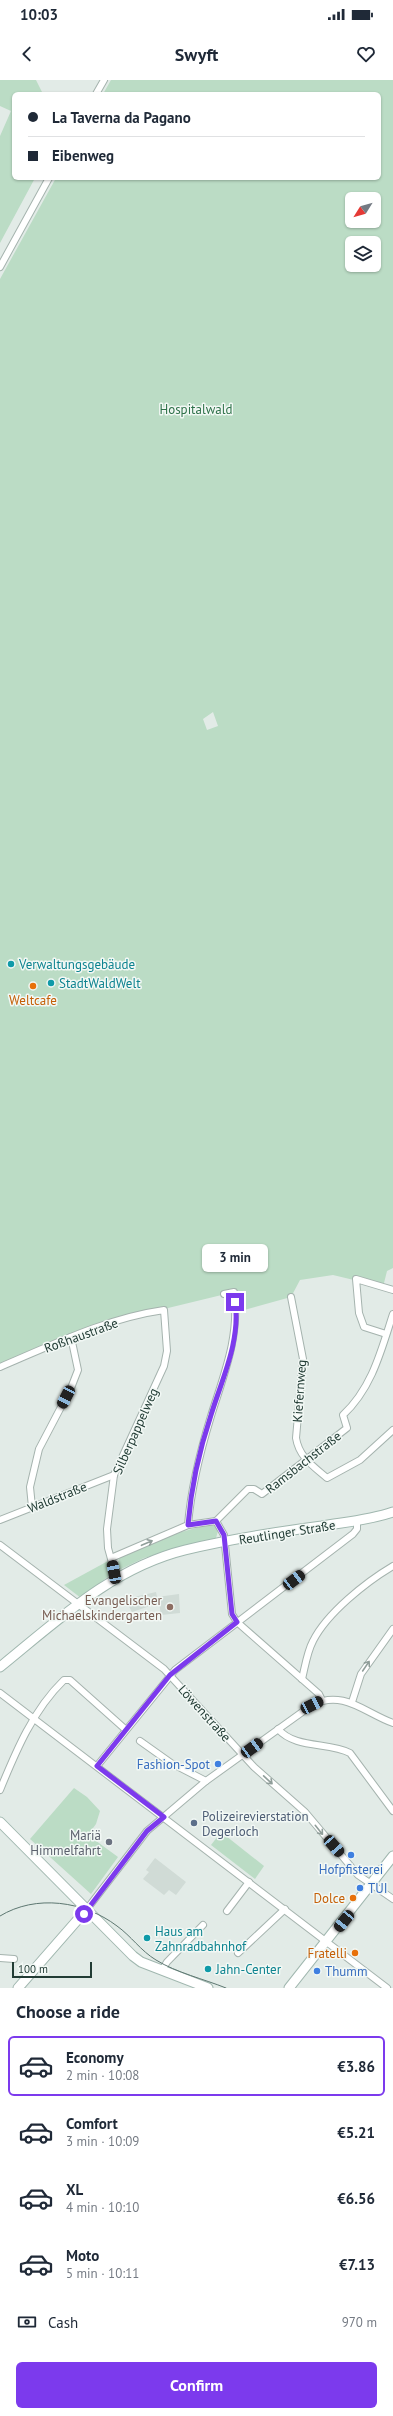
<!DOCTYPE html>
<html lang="en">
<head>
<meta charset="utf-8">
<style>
	:root { --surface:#fff; --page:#f6f6f7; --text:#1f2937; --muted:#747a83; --line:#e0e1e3; --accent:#7c3aed }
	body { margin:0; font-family:"PT Sans",sans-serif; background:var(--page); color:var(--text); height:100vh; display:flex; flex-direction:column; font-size:15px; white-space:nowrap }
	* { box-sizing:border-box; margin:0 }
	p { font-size:13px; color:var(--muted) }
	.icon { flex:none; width:22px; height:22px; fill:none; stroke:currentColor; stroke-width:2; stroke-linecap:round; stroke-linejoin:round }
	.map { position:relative; height:1908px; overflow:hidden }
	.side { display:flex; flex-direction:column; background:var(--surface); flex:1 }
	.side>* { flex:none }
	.top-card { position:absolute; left:12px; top:12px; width:369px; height:88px; border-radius:6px; box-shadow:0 1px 3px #0004; display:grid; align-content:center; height:88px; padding:0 16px; background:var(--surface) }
	.needle { width:26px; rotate:233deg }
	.tools { position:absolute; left:345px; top:112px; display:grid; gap:8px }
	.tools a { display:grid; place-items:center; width:36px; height:36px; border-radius:6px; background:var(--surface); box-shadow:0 1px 3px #0004; font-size:20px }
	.scale { position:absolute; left:12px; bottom:10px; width:80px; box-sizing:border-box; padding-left:4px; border:2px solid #223c35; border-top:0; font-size:11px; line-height:14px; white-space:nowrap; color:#223c35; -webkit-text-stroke:3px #f2f8f5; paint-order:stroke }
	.end { position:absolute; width:18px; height:18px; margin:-9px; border:5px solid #7c3aed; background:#fff; box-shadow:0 0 0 2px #fff }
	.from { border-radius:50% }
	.bubble { position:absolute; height:28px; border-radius:6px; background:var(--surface); box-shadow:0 1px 3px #0004; font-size:13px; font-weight:600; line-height:28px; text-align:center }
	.car { position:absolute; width:12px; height:24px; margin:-12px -6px; border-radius:5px; box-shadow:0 0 3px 1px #0007; background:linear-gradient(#222 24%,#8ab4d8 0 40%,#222 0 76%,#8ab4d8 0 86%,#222 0) }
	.top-card b { display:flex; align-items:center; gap:14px; height:38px; font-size:15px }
	.top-card b+b { border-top:1px solid var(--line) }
	.top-card i { width:10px; height:10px; background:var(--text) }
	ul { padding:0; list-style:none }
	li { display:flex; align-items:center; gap:12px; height:60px; margin:0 8px 6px; padding:0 8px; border:2px solid transparent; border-radius:6px }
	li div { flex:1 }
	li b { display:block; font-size:15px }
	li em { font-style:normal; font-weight:600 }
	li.current { border-color:var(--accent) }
	li>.icon { width:36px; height:36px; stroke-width:1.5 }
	h2 { padding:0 16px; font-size:18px; line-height:48px }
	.pay { display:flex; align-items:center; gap:10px; height:44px; padding:0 16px; font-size:15px }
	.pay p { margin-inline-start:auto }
	.primary-button { display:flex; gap:8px; margin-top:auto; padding:8px 16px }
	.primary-button a { flex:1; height:46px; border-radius:6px; background:var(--accent); color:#fff; font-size:16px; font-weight:600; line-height:46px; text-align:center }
	.status { display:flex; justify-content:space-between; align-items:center; height:28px; padding:0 20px; background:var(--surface); direction:ltr }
	.status svg { height:11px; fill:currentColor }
	header { display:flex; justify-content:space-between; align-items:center; height:52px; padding:0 16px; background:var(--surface); font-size:18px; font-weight:600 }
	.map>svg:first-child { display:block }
</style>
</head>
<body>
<div class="status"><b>10:03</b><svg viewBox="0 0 49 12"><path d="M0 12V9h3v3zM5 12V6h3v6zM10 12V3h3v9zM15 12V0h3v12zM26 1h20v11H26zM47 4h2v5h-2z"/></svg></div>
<header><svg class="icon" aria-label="back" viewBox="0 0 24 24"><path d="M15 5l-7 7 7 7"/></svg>Swyft<svg class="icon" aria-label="heart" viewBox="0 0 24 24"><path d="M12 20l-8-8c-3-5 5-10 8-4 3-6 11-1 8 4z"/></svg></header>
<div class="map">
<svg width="393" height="1908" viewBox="0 0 393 1908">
	<rect width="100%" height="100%" fill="#e2ebe7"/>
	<g fill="#d0dbd6">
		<path d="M156,1512L157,1517L179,1514L180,1533L161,1535L159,1523L132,1532L125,1519Z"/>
		<path d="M155,1778L186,1802L176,1815L169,1810L164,1815L143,1799L149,1792L146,1790Z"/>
	</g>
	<g fill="#bbdcc5" fill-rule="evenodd">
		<path d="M0,0H36L43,14H14V98H35L0,163V56L11,31L0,26Z"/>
		<path d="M111,0H393V1188L387,1191L383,1207L333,1195L300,1200L291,1217L237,1232L234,1212L131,1237L0,1287V199L56,98H379V14H103ZM352,119H374V141H352ZM352,163H374V185H352ZM213,632L218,646L207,650L203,639Z"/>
		<path d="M210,1444L215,1446L218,1451L216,1458L144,1478L119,1490L117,1487L119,1479L122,1476L167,1456Z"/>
		<path d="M108,1481L110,1495L81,1518L64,1505Z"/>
		<path d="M74,1708L87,1717L100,1731L96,1744L88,1755L118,1777L91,1814L30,1759Z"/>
		<path d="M221,1752L264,1786L255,1799L211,1765Z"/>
	</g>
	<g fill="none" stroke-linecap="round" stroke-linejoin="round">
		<g stroke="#a5b3ae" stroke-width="8">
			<g id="street">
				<path d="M96,14L104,0"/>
				<path d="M0,187L49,98"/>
				<path d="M291,1217L303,1279L296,1358C299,1377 313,1386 327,1398L360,1380L393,1350"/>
				<path d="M386,1254L364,1247L359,1233L356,1199L393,1210"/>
				<path d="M0,1287C52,1265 107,1238 164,1230L167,1271L164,1286L114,1395L107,1449L108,1468L116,1497"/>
				<path d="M32,1427L30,1407L39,1369L71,1308L78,1290L71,1257"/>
				<path d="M0,1440L114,1395"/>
				<path d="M216,1441L248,1409H254L262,1414L347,1348L343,1335C372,1308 381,1271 393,1234"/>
				<path d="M216,1441L224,1455L232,1534L237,1542L319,1614L322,1620"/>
				<path d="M188,1445C191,1408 200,1372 211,1336C224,1294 240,1256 234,1212L224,1214"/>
				<path d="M0,1465L164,1589L254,1687L305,1732L358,1795L393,1819"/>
				<path d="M111,1478L188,1445L216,1441"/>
				<path d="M302,1599C305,1587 307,1572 313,1561C327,1533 366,1502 393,1486"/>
				<path d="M0,1613L387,1908"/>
				<path d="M352,1622L361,1594L393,1549"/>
				<path d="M278,1649C295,1669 329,1662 350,1673L393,1731"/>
				<path d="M140,1661L171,1683L206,1701"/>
				<path d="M97,1686L175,1590L353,1454L357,1449V1441"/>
				<path d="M0,1710C16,1671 33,1630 64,1600H70L125,1649"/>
				<path d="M87,1829L147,1751L206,1701L312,1625C343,1609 365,1633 393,1643"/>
				<path d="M227,1831L249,1802"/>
				<path d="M238,1873L285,1829"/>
				<path d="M0,1878L14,1879"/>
				<path d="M162,1890L167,1882L203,1845"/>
			</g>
		</g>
		<g stroke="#a0b7af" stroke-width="11">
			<g id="secondary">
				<path d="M0,1587C57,1541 112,1488 185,1470C230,1459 276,1452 322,1446C346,1442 370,1440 393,1432"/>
				<path d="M0,1742L133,1876L141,1882L208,1908"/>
				<path d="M18,1908L87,1829"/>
				<path d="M289,1908L393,1776"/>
			</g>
		</g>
		<use href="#street" stroke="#fff" stroke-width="6"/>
		<use href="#secondary" stroke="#fff" stroke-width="9"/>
		<path stroke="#5d7771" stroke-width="1" d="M0,1836C36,1814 84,1821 117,1846C131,1856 141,1871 156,1880C177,1893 204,1899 226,1908"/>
	</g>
	<defs><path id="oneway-shaft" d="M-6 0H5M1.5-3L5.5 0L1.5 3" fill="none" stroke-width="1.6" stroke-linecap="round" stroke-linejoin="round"/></defs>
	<g stroke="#909e9a">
		<use href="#oneway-shaft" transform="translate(147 1463) rotate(-23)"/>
		<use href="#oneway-shaft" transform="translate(366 1586) rotate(-56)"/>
		<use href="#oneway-shaft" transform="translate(268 1700) rotate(43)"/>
		<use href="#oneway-shaft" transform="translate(319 1750) rotate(51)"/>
	</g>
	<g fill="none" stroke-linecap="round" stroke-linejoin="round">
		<path stroke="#7c3aed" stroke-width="5" d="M84,1834L147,1751L164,1737L97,1686L170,1595L237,1542L232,1534L224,1455L216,1441L188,1445C191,1408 199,1371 211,1335C222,1299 241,1260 235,1222"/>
	</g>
	<g fill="#0f9aa8" stroke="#f2f8f5" stroke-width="1.5">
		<circle cx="11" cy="884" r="4"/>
		<circle cx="51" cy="903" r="4"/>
		<circle cx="147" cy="1858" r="4"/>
		<circle cx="208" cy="1889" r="4"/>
	</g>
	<g fill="#e8710a" stroke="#f2f8f5" stroke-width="1.5">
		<circle cx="33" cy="906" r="4"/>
		<circle cx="353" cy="1818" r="4"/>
		<circle cx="355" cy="1873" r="4"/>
	</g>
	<circle fill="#8d6e63" stroke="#f2f8f5" stroke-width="1.5" cx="170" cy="1527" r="4"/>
	<g fill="#3f7fe0" stroke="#f2f8f5" stroke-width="1.5">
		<circle cx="218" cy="1684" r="4"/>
		<circle cx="351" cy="1775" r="4"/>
		<circle cx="360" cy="1808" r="4"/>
		<circle cx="317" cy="1891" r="4"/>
	</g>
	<circle fill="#5c6f8a" stroke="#f2f8f5" stroke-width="1.5" cx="194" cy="1743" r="4"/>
	<circle fill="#6b7280" stroke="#f2f8f5" stroke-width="1.5" cx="109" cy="1762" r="4"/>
	<g text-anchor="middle" stroke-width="3" stroke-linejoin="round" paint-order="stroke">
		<g font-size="13" fill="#2e7149" stroke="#f2f8f5">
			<text x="196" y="334">Hospitalwald</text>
		</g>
		<g font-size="13" fill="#0d838f" stroke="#f2f8f5" text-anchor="start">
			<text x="19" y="889">Verwaltungsgebäude</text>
			<text x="59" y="908">StadtWaldWelt</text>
			<text x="155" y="1856">Haus am<tspan x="155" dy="15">Zahnradbahnhof</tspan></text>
			<text x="216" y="1894">Jahn-Center</text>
		</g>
		<g font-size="13" fill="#c56008" stroke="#f2f8f5" text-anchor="end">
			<text x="33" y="925" text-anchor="middle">Weltcafe</text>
			<text x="345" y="1823">Dolce</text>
			<text x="347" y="1878">Fratelli</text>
		</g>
		<g font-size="13" fill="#223c35" stroke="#f2f8f5">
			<text transform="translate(81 1255) rotate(-20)" y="5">Roßhaustraße</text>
			<text transform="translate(299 1311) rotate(-86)" y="5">Kiefernweg</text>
			<text transform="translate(135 1351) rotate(-66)" y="5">Silberpappelweg</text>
			<text transform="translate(303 1382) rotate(-38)" y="5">Ramsbachstraße</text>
			<text transform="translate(57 1417) rotate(-22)" y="5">Waldstraße</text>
			<text transform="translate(287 1452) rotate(-9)" y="5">Reutlinger Straße</text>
			<text transform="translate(205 1633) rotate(48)" y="5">Löwenstraße</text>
		</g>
		<g font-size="13" fill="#785e54" stroke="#f2f8f5" text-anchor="end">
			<text x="162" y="1525">Evangelischer<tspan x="162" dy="15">Michaelskindergarten</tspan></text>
		</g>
		<g font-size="13" fill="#366cbe" stroke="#f2f8f5" text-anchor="start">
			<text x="210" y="1689" text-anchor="end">Fashion-Spot</text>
			<text x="351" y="1794" text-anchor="middle">Hofpfisterei</text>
			<text x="368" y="1813">TUI</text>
			<text x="325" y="1896">Thumm</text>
		</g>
		<g font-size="13" fill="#4e5e75" stroke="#f2f8f5" text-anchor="start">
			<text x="202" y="1741">Polizeirevierstation<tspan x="202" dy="15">Degerloch</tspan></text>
		</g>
		<g font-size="13" fill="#5b616d" stroke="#f2f8f5" text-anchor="end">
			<text x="101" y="1760">Mariä<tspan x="101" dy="15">Himmelfahrt</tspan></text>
		</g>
	</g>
</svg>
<div class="tools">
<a><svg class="needle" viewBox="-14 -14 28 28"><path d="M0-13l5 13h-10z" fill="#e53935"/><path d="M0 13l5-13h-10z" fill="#747a83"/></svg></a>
<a><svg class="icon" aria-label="layers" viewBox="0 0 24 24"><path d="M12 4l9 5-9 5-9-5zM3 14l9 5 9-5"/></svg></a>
</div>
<div class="scale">100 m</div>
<i class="end from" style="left:84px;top:1834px"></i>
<i class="end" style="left:235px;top:1222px"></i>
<div class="bubble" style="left:202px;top:1164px;width:66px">3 min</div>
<i class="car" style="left:66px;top:1317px;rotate:207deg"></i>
<i class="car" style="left:114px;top:1492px;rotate:349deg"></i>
<i class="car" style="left:294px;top:1500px;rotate:53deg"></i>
<i class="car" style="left:312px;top:1625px;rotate:63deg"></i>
<i class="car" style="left:252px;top:1668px;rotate:54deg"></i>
<i class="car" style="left:334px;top:1766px;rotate:139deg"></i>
<i class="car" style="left:344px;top:1841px;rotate:219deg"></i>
<div class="top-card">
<b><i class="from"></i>La Taverna da Pagano</b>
<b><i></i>Eibenweg</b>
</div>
</div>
<section class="side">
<h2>Choose a ride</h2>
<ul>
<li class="current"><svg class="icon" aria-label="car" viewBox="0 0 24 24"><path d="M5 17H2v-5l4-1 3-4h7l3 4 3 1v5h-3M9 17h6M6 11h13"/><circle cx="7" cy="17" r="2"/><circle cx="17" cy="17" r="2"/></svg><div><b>Economy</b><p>2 min · 10:08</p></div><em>€3.86</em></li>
<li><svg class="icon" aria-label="car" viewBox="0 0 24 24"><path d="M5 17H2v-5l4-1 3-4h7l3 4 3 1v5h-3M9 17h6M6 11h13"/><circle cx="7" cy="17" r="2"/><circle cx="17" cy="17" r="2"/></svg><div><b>Comfort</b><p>3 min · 10:09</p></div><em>€5.21</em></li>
<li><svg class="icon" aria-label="car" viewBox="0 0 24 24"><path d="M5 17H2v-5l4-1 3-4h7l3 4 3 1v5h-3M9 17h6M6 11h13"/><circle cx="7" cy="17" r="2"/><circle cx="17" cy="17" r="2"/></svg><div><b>XL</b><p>4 min · 10:10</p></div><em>€6.56</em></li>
<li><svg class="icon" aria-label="car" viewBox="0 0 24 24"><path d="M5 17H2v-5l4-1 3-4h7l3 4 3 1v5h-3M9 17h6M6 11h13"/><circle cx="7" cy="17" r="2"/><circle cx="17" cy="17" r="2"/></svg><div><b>Moto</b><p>5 min · 10:11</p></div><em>€7.13</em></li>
</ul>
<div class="pay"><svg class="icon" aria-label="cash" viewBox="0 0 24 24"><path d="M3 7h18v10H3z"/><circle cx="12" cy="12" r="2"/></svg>Cash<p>970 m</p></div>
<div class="primary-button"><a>Confirm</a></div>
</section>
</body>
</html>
